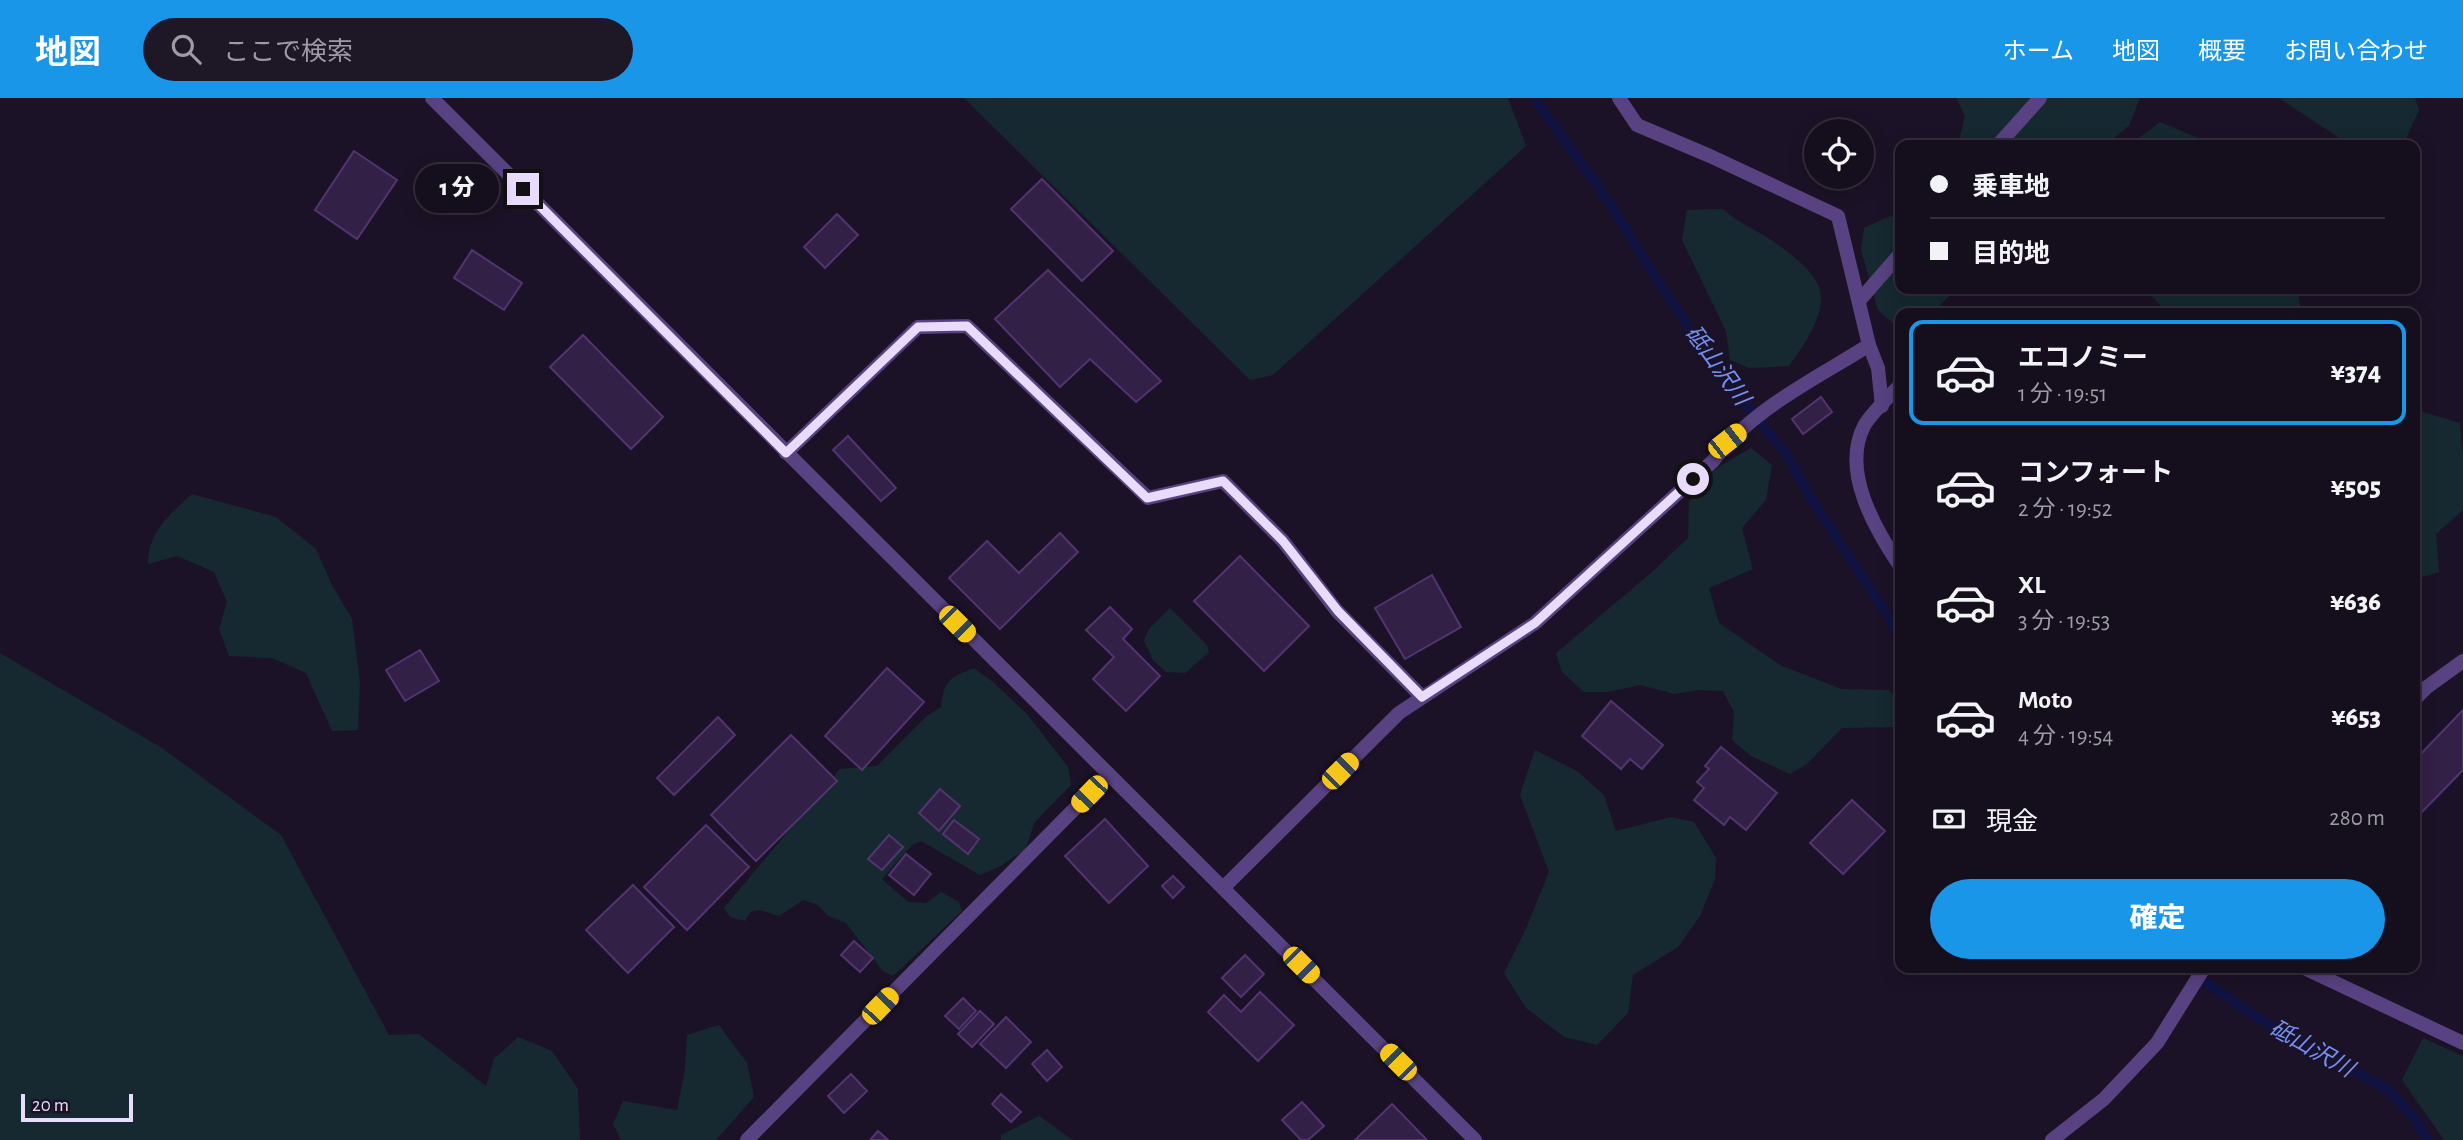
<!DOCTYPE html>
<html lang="ja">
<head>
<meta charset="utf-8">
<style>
	:root { --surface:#150e1d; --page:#1e1726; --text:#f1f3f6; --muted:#9d9ca4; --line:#342e3b; --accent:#1a96e9 }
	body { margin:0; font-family:"Alegreya Sans","Noto Sans JP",sans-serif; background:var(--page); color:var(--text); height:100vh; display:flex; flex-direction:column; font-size:26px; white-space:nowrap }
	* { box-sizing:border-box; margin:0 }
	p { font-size:23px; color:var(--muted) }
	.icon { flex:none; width:38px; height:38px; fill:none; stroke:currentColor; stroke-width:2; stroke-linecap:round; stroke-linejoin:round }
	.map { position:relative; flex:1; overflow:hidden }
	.sheet { position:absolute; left:1895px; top:210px; width:525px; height:665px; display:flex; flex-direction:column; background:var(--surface); border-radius:14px; box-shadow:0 4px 18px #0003,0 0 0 2px var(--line) }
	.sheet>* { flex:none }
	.top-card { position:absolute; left:1895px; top:42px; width:525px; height:154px; border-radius:14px; box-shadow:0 4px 18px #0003,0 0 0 2px var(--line); display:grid; align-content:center; height:154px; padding:0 35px; background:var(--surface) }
	.buttons { position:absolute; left:1804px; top:21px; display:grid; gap:14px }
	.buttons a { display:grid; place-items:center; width:70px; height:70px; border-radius:50%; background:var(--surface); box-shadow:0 4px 18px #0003,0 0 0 2px var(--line); font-size:35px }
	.scale { position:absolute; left:21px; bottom:18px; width:112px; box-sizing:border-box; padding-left:7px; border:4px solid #e9dbfc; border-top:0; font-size:19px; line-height:24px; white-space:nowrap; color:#e9dbfc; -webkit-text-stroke:5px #1c1227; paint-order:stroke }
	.end { position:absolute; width:32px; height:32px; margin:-16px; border:9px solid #e9dbfc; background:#111; box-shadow:0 0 0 4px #111 }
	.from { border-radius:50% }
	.bubble { position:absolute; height:49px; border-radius:24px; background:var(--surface); box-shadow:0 4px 18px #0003,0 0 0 2px var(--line); font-size:23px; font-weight:800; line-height:49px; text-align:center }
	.car { position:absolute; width:21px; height:42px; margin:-21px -10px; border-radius:9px; box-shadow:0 0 5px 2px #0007; background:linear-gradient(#f5c518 24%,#345 0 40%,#f5c518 0 76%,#345 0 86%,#f5c518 0) }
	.top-card b { display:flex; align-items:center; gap:24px; height:66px; font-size:26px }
	.top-card b+b { border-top:2px solid var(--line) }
	.top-card i { width:18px; height:18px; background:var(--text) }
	ul { padding:12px 0 0; list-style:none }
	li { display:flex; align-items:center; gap:21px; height:105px; margin:0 14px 10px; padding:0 21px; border:4px solid transparent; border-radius:14px }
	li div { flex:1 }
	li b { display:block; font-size:26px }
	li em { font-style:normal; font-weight:800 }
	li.current { border-color:var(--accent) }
	li>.icon { width:63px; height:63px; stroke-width:1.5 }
	.pay { display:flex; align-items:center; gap:18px; height:77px; padding:0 35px; font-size:26px }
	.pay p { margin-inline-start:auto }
	.button { display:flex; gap:14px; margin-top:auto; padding:14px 35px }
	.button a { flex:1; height:80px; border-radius:42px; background:var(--accent); color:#fff; font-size:28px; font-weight:800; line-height:80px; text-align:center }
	header { display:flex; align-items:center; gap:42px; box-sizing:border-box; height:98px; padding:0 35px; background:var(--accent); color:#fff }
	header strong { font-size:33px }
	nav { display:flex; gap:38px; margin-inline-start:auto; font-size:24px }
	.search { width:490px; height:63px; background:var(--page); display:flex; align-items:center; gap:18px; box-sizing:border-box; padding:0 24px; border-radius:38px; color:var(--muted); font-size:26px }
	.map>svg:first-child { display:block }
</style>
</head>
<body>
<header>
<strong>地図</strong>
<div class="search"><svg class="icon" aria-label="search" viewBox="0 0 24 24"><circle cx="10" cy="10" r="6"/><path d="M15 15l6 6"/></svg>ここで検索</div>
<nav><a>ホーム</a><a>地図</a><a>概要</a><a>お問い合わせ</a></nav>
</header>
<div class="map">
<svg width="2463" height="1042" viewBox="0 0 2463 1042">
	<rect width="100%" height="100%" fill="#1c1227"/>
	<g fill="#162930">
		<path d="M964,0H1508L1526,48L1273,277L1250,282Z"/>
		<path d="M1956,0H2140L2129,28L2105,47H1958L1965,18Z"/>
		<path d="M2279,0H2415L2419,12L2403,47H2343L2338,39Z"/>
		<path d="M2160,24L2210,45L2214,47H2130Z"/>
		<path d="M1723,111C1741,127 1755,131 1773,143C1788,154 1812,171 1819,189C1828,214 1803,249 1789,268L1749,270L1730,262L1726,233L1682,142L1687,112Z"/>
		<path d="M1890,118L1900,120V191H1956L1932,215H1900V231H1899L1878,212L1861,151L1864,130Z"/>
		<path d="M2145,191H2298L2301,215H2167Z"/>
		<path d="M2420,313L2460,325L2463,359V412L2436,436L2439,474L2415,481V345H2422Z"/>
		<path d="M1751,350L1772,367L1766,402L1742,430L1753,471L1709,490L1719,525L1782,568L1842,591L1889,592L1900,603V615L1894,629L1842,630L1807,666L1790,676L1751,658L1732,642L1734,614L1723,593L1699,592L1674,596L1640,587L1608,594H1584L1562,574L1556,555L1651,475L1688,440L1689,404L1713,372Z"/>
		<path d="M192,396L276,419L316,451L332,487L352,521L360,585L358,632L332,633L306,575L272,560L229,558L219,531L227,504L214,474L177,458L148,466C148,434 170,416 192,396Z"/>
		<path d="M1170,510L1207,547L1209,554L1185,575L1166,574L1153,562L1144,543L1149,531Z"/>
		<path d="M0,555L162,650L281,737L389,937L419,936L486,988L494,961L518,939L552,953L578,991L580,1042H0Z"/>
		<path d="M974,570L993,584L1027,616L1068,669L1071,687L1034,725L1026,751L999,769L980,777L921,743L912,747L882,781L908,804L926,805L941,794L959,804L962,813L893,878L883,873L846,825L828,818L818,807L803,802L779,818L760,812L750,814L745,823L730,819L724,810L840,671L877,668L928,617L941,609C944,582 949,580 974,570Z"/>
		<path d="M1535,652L1577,673L1604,697L1616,733L1671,719L1694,724L1716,760L1715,781L1700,818L1678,849L1633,877L1628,915L1597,947L1564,939L1526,910L1504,875L1525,833L1549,774L1520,697Z"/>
		<path d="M719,927L747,965L754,999L716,1042H621L613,1026L623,1003L677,1012L685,971L687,937Z"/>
		<path d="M2423,940L2463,958V1042H2444L2402,982Z"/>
		<path d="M1039,1018L1073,1042H1001V1037Z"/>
	</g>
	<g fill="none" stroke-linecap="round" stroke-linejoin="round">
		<g stroke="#101342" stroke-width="10">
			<path d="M1534,0L1607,101L1657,182L1715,268L1786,356L1812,402L1900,536"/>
			<path d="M2186,870L2256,919L2389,992L2415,1021L2427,1042"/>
		</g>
	</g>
	<g fill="#332046" stroke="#523470" stroke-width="2">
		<path d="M354,53L397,82L357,141L315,112Z"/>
		<path d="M1042,81L1113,153L1082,183L1011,111Z"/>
		<path d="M837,116L858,137L825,170L804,149Z"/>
		<path d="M472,152L522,185L504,212L454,180Z"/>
		<path d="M1048,172L1161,283L1136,304L1090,261L1060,289L995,221Z"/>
		<path d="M583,237L663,319L631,351L550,269Z"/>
		<path d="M1821,299L1832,314L1803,336L1792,321Z"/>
		<path d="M848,338L896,390L881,403L833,352Z"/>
		<path d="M1060,435L1078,454L1000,531L949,480L987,443L1019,475Z"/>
		<path d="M1240,458L1309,528L1264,573L1194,503Z"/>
		<path d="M1432,477L1461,529L1405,561L1375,510Z"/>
		<path d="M1110,509L1132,531L1123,541L1160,578L1126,613L1093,581L1114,559L1086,532Z"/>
		<path d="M420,552L439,583L405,603L386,572Z"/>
		<path d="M887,570L924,604L862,672L825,638Z"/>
		<path d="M1611,603L1663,647L1642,671L1630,661L1621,671L1582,638Z"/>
		<path d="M2463,612V672L2415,721V662Z"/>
		<path d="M718,619L735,637L674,697L657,680Z"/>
		<path d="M791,637L837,683L756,763L711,717Z"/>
		<path d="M1721,649L1777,695L1746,732L1730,719L1724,727L1694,702L1704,690L1697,684L1709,671L1705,668Z"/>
		<path d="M940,691L960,708L939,733L919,715Z"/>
		<path d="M1852,702L1885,733L1843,776L1810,745Z"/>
		<path d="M1105,721L1148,768L1109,805L1065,758Z"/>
		<path d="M954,722L979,741L968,756L943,736Z"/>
		<path d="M706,727L749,769L687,832L644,789Z"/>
		<path d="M889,737L903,749L882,772L868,761Z"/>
		<path d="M906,756L931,776L914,797L889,777Z"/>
		<path d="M1173,778L1184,789L1173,800L1162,788Z"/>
		<path d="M633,787L674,829L628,875L586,832Z"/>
		<path d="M854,843L873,860L860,874L841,857Z"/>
		<path d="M1245,857L1264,876L1241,899L1222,880Z"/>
		<path d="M1260,894L1294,927L1258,963L1208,914L1224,897L1241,914Z"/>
		<path d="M963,900L976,913L959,931L945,918Z"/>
		<path d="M980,913L994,926L972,949L958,936Z"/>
		<path d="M1006,919L1031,944L1006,970L980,946Z"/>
		<path d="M1047,952L1062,969L1047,983L1032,966Z"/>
		<path d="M851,976L867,993L844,1015L828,998Z"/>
		<path d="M1001,996L1021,1014L1011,1024L992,1006Z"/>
		<path d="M1302,1004L1324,1028L1308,1042H1301L1282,1022Z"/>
		<path d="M1392,1006L1427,1042H1355Z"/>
		<path d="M878,1033L888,1042H870Z"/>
	</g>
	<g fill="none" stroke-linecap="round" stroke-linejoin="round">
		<g stroke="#584281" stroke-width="14">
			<path d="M1619,0L1637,27L1710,58L1838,118L1869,247L1878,270L1882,308"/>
			<path d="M1998,47L2040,0"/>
			<path d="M1859,203L1900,156"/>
			<path d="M1900,287C1890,298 1871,315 1864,328C1841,373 1875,431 1900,468"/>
			<path d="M786,355L918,229L967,228L1148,400L1223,383L1283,443L1337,513L1422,599"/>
			<path d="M2415,601L2427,589L2463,563"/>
			<path d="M1223,790L1399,615L1535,525L1713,363C1751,311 1816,281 1869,247"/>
			<path d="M2304,870L2463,945"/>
			<path d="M2052,1042L2104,1001L2157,945L2204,870"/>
		</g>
		<g stroke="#584281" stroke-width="14">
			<path d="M432,0L1475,1042"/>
			<path d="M747,1042L1108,677"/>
		</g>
	</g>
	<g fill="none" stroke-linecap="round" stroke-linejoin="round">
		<path stroke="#e9dbfc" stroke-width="9" d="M523,91L786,355L918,229L967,228L1147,400L1223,383L1283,443L1338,513L1422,599L1535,525L1693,381"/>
	</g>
	<g text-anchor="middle" stroke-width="5" stroke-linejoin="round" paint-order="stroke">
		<g font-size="23" font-style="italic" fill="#7391f2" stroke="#1c1227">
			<text transform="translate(1718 267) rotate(54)" y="8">砥山沢川</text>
			<text transform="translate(2312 950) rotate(29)" y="8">砥山沢川</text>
		</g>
	</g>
</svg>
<div class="buttons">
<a><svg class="icon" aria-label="locate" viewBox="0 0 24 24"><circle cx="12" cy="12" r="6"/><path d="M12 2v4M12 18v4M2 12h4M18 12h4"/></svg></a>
</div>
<div class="scale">20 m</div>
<i class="end from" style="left:1693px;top:381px"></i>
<i class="end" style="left:523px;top:91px"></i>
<div class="bubble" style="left:415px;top:66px;width:84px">1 分</div>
<i class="car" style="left:1727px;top:343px;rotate:52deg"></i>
<i class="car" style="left:957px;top:526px;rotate:135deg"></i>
<i class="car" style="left:1340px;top:673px;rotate:45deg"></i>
<i class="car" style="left:1089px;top:696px;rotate:224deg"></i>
<i class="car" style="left:1301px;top:867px;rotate:135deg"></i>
<i class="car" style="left:880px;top:908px;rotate:44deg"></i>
<i class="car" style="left:1398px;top:964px;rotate:315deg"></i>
<div class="top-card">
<b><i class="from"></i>乗車地</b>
<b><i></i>目的地</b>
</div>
<section class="sheet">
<ul>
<li class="current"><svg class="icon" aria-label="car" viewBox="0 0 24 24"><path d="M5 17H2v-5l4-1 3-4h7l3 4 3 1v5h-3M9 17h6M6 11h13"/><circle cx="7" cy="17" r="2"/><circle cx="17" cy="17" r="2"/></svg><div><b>エコノミー</b><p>1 分 · 19:51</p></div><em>¥374</em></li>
<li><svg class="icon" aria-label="car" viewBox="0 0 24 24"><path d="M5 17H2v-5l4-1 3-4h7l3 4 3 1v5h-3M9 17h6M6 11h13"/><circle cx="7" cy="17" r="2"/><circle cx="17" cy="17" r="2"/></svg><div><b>コンフォート</b><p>2 分 · 19:52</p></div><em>¥505</em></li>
<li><svg class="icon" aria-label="car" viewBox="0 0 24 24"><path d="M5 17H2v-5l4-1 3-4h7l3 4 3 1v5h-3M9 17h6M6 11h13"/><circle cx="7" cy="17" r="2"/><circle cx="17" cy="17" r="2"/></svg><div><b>XL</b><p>3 分 · 19:53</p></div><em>¥636</em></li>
<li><svg class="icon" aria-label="car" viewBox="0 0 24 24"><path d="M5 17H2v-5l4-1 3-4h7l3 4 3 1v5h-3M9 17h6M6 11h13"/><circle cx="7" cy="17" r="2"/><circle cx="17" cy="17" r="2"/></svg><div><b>Moto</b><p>4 分 · 19:54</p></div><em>¥653</em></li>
</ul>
<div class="pay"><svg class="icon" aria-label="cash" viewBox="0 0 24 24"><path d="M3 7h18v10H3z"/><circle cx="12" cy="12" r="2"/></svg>現金<p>280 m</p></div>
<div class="button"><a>確定</a></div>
</section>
</div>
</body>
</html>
